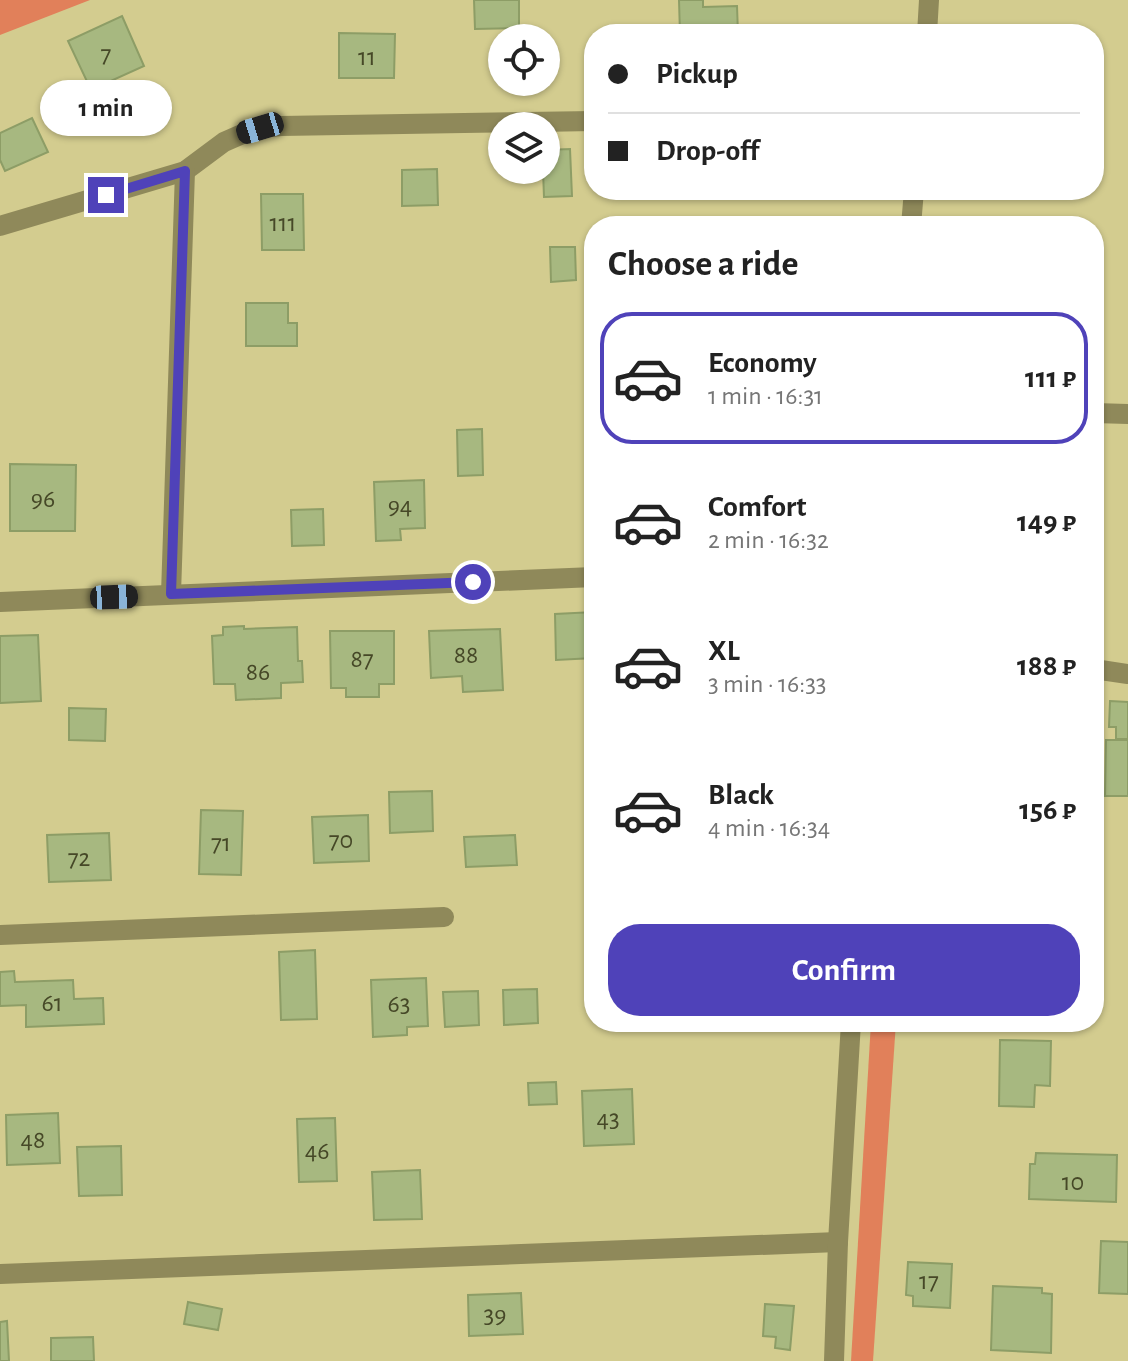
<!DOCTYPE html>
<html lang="en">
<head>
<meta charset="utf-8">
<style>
	:root { --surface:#fff; --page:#f2f2f2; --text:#222; --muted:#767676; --line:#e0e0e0; --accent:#4f42b9 }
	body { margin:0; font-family:"Alegreya Sans",sans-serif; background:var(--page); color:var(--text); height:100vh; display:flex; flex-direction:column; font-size:30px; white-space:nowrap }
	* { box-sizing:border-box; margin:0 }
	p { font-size:26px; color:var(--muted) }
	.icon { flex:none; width:44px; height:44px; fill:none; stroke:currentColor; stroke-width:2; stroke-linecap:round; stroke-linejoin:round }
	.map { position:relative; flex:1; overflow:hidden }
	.drawer { position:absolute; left:584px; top:216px; width:520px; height:816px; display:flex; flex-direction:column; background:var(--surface); border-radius:32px; box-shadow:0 2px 6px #0004 }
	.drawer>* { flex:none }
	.hud { position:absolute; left:584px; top:24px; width:520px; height:176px; border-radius:32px; box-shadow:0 2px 6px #0004; display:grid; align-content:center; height:176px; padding:0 24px; background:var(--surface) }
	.tools { position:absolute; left:488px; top:24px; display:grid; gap:16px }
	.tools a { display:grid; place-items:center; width:72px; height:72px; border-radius:50%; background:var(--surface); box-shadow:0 2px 6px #0004; font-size:40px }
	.end { position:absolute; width:36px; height:36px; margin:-18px; border:10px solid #4f42b9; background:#fff; box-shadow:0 0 0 4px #fff }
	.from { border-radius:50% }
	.bubble { position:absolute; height:56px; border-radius:28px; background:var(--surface); box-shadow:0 2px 6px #0004; font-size:26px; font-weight:700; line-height:56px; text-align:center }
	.car { position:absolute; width:24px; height:48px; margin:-24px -12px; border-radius:10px; box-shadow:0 0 6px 2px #0007; background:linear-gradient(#222 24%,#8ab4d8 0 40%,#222 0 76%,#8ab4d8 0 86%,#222 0) }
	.hud b { display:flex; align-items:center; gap:28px; height:76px; font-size:30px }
	.hud b+b { border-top:2px solid var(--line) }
	.hud i { width:20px; height:20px; background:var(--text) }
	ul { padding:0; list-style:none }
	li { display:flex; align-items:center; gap:24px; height:132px; margin:0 16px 12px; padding:0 8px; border:4px solid transparent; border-radius:32px }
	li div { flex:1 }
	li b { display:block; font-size:30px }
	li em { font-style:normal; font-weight:700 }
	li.on { border-color:var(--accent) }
	li>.icon { width:72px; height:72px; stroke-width:1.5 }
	h2 { padding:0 24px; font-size:36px; line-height:96px }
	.button { display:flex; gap:16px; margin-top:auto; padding:16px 24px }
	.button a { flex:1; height:92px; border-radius:32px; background:var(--accent); color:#fff; font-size:32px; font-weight:700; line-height:92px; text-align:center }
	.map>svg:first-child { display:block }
</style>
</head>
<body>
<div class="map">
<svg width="1128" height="1361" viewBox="0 0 1128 1361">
	<rect width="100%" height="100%" fill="#d3cc8f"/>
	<g fill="#e1805a">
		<path d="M0,0H90L0,35Z"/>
		<path d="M871,1022H896L873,1361H851Z"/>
	</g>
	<g fill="#a7b880" stroke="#8d9d66" stroke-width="2">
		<path d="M474,0H519V28L475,29Z"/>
		<path d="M679,0H703V7L737,6L738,34H680Z"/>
		<path d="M122,16L144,66L91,90L68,41Z"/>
		<path d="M965,29L1009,31V34H965Z"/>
		<path d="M339,33L395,34L394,78H339Z"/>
		<path d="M32,118L48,152L5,171L0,160V133Z"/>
		<path d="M570,149L572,196L544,197L543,170H546V150Z"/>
		<path d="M437,169L438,205L402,206V170Z"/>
		<path d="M642,190H670V196L642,198Z"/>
		<path d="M261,194H303L304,250H262Z"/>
		<path d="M550,247H575L576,280L551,282Z"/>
		<path d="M246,303H288V323H297V346H246Z"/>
		<path d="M482,429L483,475L458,476L457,430Z"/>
		<path d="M10,464L76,465L75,531H10Z"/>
		<path d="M424,480L425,528L400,529L401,540L376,541L374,482Z"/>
		<path d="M323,509L324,545L292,546L291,510Z"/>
		<path d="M594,612V658L556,660L555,614Z"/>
		<path d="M244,626V629L297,627L298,661H302L303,682L281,683V698L236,700L235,684H214L212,636L223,635V627Z"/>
		<path d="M500,629L503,690L463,692L462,676L431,678L429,631Z"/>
		<path d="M330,631H394V684H379V697H346V688H331Z"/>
		<path d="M38,635L41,701L0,703V636Z"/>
		<path d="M1110,701L1128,702V739H1116V727H1109Z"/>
		<path d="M69,708L106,709L105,741L69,740Z"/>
		<path d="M1106,740H1128V796H1105Z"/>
		<path d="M432,791L433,831L390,833L389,792Z"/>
		<path d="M201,810L243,811L241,875L199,874Z"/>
		<path d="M368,815L369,861L314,863L312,817Z"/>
		<path d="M109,833L111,880L49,882L47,835Z"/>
		<path d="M515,835L517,865L466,867L464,837Z"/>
		<path d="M315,950L317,1019L281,1020L279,952Z"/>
		<path d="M14,971L15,982L73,980L74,999L103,998L104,1024L26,1027V1005L0,1006V972Z"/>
		<path d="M426,978L428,1026L407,1027V1035L373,1037L371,980Z"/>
		<path d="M537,989L538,1023L504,1025L503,990Z"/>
		<path d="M478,991L479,1025L445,1027L443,992Z"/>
		<path d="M1000,1040L1051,1041L1050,1086L1035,1085L1034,1107L999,1106Z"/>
		<path d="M556,1082L557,1104L529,1105L528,1083Z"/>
		<path d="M632,1089L634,1144L584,1146L582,1091Z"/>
		<path d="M58,1113L60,1163L7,1165L6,1115Z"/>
		<path d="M335,1118L337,1181L299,1182L297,1119Z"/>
		<path d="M121,1146L122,1195L79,1196L77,1147Z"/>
		<path d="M1036,1153L1117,1155L1116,1202L1029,1199L1030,1164H1035Z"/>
		<path d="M420,1170L422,1219L374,1220L372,1172Z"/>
		<path d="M1101,1241L1128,1242V1294L1099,1293Z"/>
		<path d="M908,1262L952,1264L950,1308L913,1306V1296L906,1295Z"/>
		<path d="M993,1286L1042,1288V1293L1052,1294L1051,1353L991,1350Z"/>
		<path d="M521,1293L523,1334L469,1336L468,1295Z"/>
		<path d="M188,1302L222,1309L218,1330L184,1324Z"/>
		<path d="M765,1304L794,1306L790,1350L775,1348L776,1337L763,1336Z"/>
		<path d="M7,1321L9,1361H0V1322Z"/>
		<path d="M93,1337L94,1361H51V1338Z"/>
	</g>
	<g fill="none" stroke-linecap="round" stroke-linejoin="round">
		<g stroke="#8f895a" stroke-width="20">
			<path d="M927,34L929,0"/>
			<path d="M0,226L185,171L224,142L240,135L260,128L281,126L594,121"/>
			<path d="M911,226L914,190"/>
			<path d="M1094,413L1128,414"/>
			<path d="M171,594L185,171"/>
			<path d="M0,602L594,577"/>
			<path d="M1094,669L1128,674"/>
			<path d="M0,935L444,917"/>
			<path d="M0,1274L838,1242"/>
			<path d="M834,1361L838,1242L851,1022"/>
		</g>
	</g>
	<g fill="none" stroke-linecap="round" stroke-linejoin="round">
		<path stroke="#4f42b9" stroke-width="10" d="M106,195L185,171L171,594L473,582"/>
	</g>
	<g text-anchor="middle" stroke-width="6" stroke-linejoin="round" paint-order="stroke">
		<g font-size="26" fill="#464827">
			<text x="106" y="62">7</text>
			<text x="367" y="65">11</text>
			<text x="283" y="231">111</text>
			<text x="43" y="507">96</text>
			<text x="400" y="514">94</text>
			<text x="466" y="663">88</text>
			<text x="362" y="667">87</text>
			<text x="258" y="680">86</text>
			<text x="341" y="848">70</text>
			<text x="221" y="851">71</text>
			<text x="79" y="866">72</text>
			<text x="52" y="1011">61</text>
			<text x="399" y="1012">63</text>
			<text x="608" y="1127">43</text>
			<text x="33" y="1148">48</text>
			<text x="317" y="1159">46</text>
			<text x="1073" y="1190">10</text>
			<text x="929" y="1289">17</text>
			<text x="495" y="1323">39</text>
		</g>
	</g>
</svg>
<div class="tools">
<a><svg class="icon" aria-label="locate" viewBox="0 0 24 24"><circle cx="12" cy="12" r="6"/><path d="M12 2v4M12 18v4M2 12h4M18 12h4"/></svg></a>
<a><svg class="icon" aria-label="layers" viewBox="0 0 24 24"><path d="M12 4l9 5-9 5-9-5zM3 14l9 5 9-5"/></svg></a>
</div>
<i class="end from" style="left:473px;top:582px"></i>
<i class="end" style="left:106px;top:195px"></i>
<div class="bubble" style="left:40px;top:80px;width:132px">1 min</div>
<i class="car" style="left:260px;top:128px;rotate:253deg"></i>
<i class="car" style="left:114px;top:597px;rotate:88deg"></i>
<div class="hud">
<b><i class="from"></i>Pickup</b>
<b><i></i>Drop-off</b>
</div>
<section class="drawer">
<h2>Choose a ride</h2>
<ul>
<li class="on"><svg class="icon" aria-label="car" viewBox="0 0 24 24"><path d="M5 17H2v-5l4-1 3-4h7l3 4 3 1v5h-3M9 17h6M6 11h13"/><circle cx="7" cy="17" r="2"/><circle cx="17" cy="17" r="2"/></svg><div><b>Economy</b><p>1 min · 16:31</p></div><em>111 ₽</em></li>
<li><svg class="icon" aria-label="car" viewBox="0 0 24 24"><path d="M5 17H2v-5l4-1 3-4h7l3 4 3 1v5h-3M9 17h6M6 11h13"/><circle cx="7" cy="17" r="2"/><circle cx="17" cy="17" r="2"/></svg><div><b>Comfort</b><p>2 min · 16:32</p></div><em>149 ₽</em></li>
<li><svg class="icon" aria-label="car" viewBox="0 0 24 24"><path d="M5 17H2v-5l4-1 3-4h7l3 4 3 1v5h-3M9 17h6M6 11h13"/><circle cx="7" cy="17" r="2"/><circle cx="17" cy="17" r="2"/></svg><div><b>XL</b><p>3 min · 16:33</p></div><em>188 ₽</em></li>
<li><svg class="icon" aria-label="car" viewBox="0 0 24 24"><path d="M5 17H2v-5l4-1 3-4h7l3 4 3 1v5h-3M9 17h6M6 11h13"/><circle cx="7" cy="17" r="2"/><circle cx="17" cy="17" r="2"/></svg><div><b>Black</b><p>4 min · 16:34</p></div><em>156 ₽</em></li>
</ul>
<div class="button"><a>Confirm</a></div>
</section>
</div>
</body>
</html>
